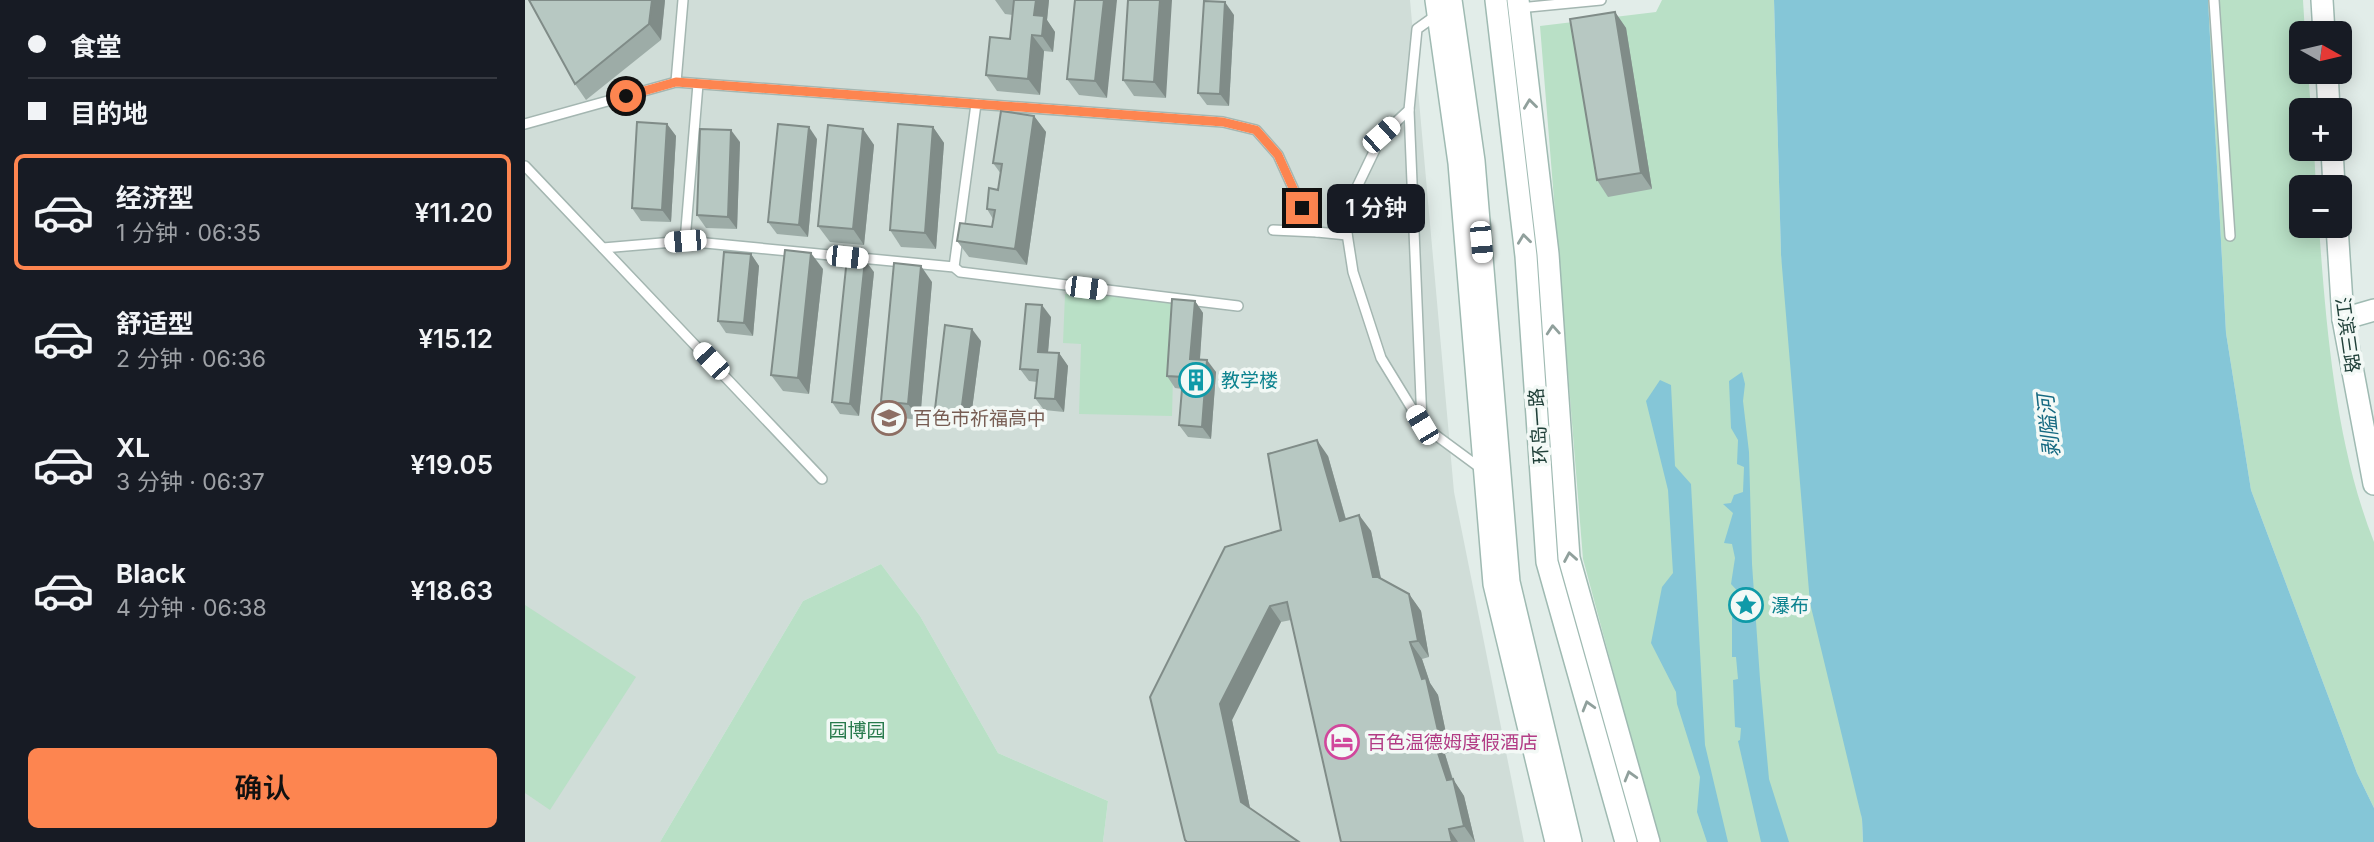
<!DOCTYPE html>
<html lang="zh">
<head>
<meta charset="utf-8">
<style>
	:root { --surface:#171b24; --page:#242831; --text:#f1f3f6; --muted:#9ea1a6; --line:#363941; --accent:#fd8550 }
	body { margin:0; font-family:Inter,"Noto Sans SC",sans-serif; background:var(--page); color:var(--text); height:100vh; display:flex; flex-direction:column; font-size:26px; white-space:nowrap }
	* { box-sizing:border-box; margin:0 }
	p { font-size:23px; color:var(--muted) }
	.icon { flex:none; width:38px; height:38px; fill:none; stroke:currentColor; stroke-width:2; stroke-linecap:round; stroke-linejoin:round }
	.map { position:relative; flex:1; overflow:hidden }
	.panel { display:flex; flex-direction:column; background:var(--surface); width:525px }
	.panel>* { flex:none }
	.guide { display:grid; align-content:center; height:154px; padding:0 28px; background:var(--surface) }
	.needle { width:46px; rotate:98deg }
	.fabs { position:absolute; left:1764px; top:21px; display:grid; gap:14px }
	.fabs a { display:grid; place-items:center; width:63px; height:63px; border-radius:10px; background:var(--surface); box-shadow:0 4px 18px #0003; font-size:35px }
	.end { position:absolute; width:32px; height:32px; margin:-16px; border:9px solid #fd8550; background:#111; box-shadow:0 0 0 4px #111 }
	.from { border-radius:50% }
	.bubble { position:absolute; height:49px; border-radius:10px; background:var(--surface); box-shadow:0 4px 18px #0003; font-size:23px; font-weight:600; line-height:49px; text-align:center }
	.car { position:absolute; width:21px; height:42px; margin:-21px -10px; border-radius:9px; box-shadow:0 0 5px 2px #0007; background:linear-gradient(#fff 24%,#345 0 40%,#fff 0 76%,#345 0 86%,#fff 0) }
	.guide b { display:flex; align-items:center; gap:24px; height:66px; font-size:26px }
	.guide b+b { border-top:2px solid var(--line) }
	.guide i { width:18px; height:18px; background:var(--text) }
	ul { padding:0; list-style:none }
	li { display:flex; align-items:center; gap:21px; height:116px; margin:0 14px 10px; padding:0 14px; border:4px solid transparent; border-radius:10px }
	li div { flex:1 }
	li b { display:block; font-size:26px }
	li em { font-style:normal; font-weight:600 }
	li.on { border-color:var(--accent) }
	li>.icon { width:63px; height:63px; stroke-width:1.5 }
	.action { display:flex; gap:14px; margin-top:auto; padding:14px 28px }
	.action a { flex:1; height:80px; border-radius:10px; background:var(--accent); color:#111; font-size:28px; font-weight:600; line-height:80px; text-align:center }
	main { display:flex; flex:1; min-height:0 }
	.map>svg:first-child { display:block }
</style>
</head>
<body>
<main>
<section class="panel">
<div class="guide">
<b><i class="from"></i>食堂</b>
<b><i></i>目的地</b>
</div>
<ul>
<li class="on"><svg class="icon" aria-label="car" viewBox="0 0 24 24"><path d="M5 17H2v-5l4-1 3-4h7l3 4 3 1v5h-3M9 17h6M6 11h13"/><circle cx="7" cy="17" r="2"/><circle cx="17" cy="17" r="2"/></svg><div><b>经济型</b><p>1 分钟 · 06:35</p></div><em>¥11.20</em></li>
<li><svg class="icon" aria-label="car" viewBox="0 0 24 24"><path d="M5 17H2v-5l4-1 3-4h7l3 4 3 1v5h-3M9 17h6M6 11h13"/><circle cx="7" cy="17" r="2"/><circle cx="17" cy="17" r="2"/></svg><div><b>舒适型</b><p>2 分钟 · 06:36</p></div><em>¥15.12</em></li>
<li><svg class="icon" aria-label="car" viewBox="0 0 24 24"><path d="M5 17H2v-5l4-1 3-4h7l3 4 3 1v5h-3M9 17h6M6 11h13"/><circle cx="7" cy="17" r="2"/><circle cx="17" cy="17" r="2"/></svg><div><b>XL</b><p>3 分钟 · 06:37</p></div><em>¥19.05</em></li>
<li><svg class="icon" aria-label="car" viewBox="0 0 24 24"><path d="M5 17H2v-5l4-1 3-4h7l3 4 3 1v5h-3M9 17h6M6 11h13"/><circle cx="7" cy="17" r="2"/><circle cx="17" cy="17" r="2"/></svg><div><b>Black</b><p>4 分钟 · 06:38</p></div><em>¥18.63</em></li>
</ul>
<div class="action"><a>确认</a></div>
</section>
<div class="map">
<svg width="1849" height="842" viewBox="0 0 1849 842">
	<rect width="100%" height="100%" fill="#e2ede9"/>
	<path fill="#d0ddd8" d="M0,0H885L929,492L999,842H578L583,801L473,753L395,616L356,564L278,601L135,842H0Z"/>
	<g fill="#b9e0c6">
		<path d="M1137,0H1249L1256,255L1337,819L1338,842H1134L1058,559L1015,26L1131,12Z"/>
		<path d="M1683,0H1778L1780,33H1776V72H1783L1786,110H1776V149H1789L1791,187H1776V226H1794C1801,328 1811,446 1849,542V808L1832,773L1726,490L1701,333Z"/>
		<path d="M540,294L650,297L647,416L554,414L556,344L538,343Z"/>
		<path d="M356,564L395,616L473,753L583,801L578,842H135L278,601Z"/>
		<path d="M0,605L111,677L25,810L0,793Z"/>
	</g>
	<g fill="#85c6d7">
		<path d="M1249,0H1683L1701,333L1726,490L1832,773L1849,808V842H1338L1337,819L1285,603L1256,255Z"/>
		<path d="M1217,372L1220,384L1218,401L1224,452L1227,564L1235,679L1244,779L1264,842H1236L1213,741L1215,740L1216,728L1210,727L1208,680L1213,679L1211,657H1207V614L1217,596L1206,584L1210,558L1207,544L1199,543L1208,513L1198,504L1206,503L1209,495L1218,492L1219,467L1212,464L1213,440L1206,428L1204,381Z"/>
		<path d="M1135,380L1146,385L1150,466L1166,484L1180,745L1203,842H1182L1172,812L1175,777L1152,704L1151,692L1126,643L1137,587L1148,573L1143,490L1121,401Z"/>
	</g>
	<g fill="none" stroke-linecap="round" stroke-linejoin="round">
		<g stroke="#a4b6b1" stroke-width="12">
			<g id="lane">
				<path d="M1689,0L1705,236"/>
				<path d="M994,8L1076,0"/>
				<path d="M913,14L892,29L884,110L857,135L819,214L828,272L856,358L897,425L958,470"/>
				<path d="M151,82L158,0"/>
				<path d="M884,110L897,423"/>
				<path d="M0,124L151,82L698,122L731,130L753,155L777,208L792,232L822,235"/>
				<path d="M0,166L297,479"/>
				<path d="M748,230L792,232"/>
				<path d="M160,241L173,84"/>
				<path d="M78,248L160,241L429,267L435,272L713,306"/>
				<path d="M429,267L451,104"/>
			</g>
		</g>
		<g stroke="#9fbab2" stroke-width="24">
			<g id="secondary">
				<path d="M911,0L934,163L969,584L1031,842"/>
				<path d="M926,0L949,161L984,582L1046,842"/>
				<path d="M971,0L1001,256L1022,562L1101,842"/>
				<path d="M993,0L1023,254L1044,558L1124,842"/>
				<path d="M1797,0L1799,33"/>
				<path d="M1802,72L1804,110"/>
				<path d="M1807,149L1809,187"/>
				<path d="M1812,226L1818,319L1849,484"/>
				<path d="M1818,319L1849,310"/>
			</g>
		</g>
		<use href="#lane" stroke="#fff" stroke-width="9"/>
		<use href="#secondary" stroke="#fff" stroke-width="21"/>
	</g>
	<g fill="#9daca7">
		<path d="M140,0L136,40L61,100L50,84Z"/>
		<path d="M470,0H524L522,20L530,32L528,52L519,51L515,95L472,91L461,75L485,39L488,15L480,14Z"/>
		<path d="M550,0L582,98L554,95L542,79Z"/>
		<path d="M603,0L641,98L609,96L598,80Z"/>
		<path d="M1090,12L1101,28L1127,189L1083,197L1072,180Z"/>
		<path d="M709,15L704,106L682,105L673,93Z"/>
		<path d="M509,116L521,132L502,265L444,257L432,241L467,227L468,219L462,209L473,190L476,174L468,163Z"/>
		<path d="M142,124L151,136L146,222L116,221L107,208Z"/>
		<path d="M408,127L419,143L411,249L376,247L365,230Z"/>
		<path d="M338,129L349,145L339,245L305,242L293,226Z"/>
		<path d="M292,139L283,237L252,234L243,222Z"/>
		<path d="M215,142L212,229L181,228L172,215Z"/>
		<path d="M226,254L234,266L228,336L201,333L193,321Z"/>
		<path d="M298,269L284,394L258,391L246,375Z"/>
		<path d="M349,272L334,416L315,414L307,402Z"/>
		<path d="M407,282L395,420L368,417L356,401Z"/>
		<path d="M670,301L678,313L675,359L691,372L686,439L663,437L654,425L657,389L650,388L642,376Z"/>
		<path d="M526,317L523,352L534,353L543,366L539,412L519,410L510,398L512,382L504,381L495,369Z"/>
		<path d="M456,341L445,425L419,422L410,409Z"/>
		<path d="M803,456L821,519L834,515L846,531L856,578L884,594L896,611L904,657L897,659L905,683L913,695L925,752L920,754L928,779L939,796L950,842H816L766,620L756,622L707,720L725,808L774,842H661L660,840L756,530Z"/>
	</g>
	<g fill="#808c88">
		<path d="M127,0H140L136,40L124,24Z"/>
		<path d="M511,0H524L522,20L530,32L528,52L517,36L509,15Z"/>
		<path d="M579,0H592L582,98L570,81Z"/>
		<path d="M635,0H647L641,98L629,82Z"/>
		<path d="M700,2L709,15L704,106L695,94Z"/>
		<path d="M1090,12L1101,28L1127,189L1116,173Z"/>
		<path d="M507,35L519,51L515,95L503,79Z"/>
		<path d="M509,116L521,132L502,265L490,249Z"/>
		<path d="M142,124L151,136L146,222L137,210Z"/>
		<path d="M284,127L292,139L283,237L274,225Z"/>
		<path d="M408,127L419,143L411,249L400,233Z"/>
		<path d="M338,129L349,145L339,245L328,229Z"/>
		<path d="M206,130L215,142L212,229L203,217Z"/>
		<path d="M286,253L298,269L284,394L273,378Z"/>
		<path d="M226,254L234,266L228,336L219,323Z"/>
		<path d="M340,260L349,272L334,416L325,404Z"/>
		<path d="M396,266L407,282L395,420L383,404Z"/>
		<path d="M670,301L678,313L674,371L665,359Z"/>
		<path d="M517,305L526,317L522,364L513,352Z"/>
		<path d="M447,329L456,341L445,425L436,413Z"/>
		<path d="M534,353L543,366L539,412L530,399Z"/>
		<path d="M682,360L691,372L686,439L677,427Z"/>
		<path d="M792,440L803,456L826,538L815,521Z"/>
		<path d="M834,515L846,531L859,594L848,577Z"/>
		<path d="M884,594L896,611L904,657L893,641Z"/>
		<path d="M745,606L756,622L707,720L727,818L716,802L695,704Z"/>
		<path d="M885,642L897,659L905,683L913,695L925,752L914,735Z"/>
		<path d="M908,738L920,754L928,781V779L939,796L950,842L939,826L922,780Z"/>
		<path d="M924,829L933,842H927Z"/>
	</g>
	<g fill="#b7c8c2" stroke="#808c88" stroke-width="2">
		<path d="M4,0H127L124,24L50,84Z"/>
		<path d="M489,0H511L509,15L519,16L517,36L507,35L503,79L461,75L465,37L485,39Z"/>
		<path d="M550,0H579L570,81L542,79Z"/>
		<path d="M603,0H635L629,82L598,80Z"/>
		<path d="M679,1L700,2L695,94L673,93Z"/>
		<path d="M1090,12L1116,173L1072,180L1045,19Z"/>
		<path d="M476,111L509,116L490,249L432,241L435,223L467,227L470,210L462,209L464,188L473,190L477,164L468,163Z"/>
		<path d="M112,122L142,124L137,210L107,208Z"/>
		<path d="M253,124L284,127L274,225L243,222Z"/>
		<path d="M373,124L408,127L400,233L365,230Z"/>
		<path d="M303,125L338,129L328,229L293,226Z"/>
		<path d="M175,129L206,130L203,217L172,215Z"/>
		<path d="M260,250L286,253L273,378L246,375Z"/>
		<path d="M199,252L226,254L219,323L193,321Z"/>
		<path d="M322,258L340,260L325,404L307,402Z"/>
		<path d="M369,263L396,266L383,404L356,401Z"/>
		<path d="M647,299L670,301L665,359L682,360L677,427L654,425L658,377L642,376Z"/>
		<path d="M501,304L517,305L513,352L534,353L530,399L510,398L513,370L495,369Z"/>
		<path d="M420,325L447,329L436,413L410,409Z"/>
		<path d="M792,440L815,521L834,515L848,577H853L884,594L893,641L885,642L897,679L901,678L914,735L908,738L922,780L928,779L939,826L924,829L927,842H816L762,602L745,606L695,704L716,802L774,842H662L660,840L625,697L700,547L756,530L743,454Z"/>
	</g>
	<defs><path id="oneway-chevron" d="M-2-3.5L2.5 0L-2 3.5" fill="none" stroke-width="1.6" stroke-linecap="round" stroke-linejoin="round" transform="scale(1.75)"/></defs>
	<g stroke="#90a09c">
		<use href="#oneway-chevron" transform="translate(1005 104) rotate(-97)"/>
		<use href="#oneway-chevron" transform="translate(999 239) rotate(-97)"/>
		<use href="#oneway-chevron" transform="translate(1028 330) rotate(-94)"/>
		<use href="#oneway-chevron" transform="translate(1045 557) rotate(-100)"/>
		<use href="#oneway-chevron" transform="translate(1063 706) rotate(-106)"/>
		<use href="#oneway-chevron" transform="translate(1105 776) rotate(-106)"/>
	</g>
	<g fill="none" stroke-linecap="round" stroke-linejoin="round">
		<path stroke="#fd8550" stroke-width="9" d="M101,96L151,82L698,122L731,130L753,155L777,208"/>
	</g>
	<defs>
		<g id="building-ring" transform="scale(1.75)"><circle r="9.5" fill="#f3f9f6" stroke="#0f9aa8" stroke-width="1.5"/><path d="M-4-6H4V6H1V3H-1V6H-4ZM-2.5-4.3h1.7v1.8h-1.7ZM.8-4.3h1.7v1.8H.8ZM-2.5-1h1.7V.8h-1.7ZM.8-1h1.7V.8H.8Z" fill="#0f9aa8"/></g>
		<g id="school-ring" transform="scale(1.75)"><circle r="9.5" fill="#f3f9f6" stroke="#8d6e63" stroke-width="1.5"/><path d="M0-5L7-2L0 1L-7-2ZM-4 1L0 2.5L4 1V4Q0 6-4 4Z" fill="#8d6e63"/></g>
		<g id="sight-ring" transform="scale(1.75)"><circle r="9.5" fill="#f3f9f6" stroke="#0f9aa8" stroke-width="1.5"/><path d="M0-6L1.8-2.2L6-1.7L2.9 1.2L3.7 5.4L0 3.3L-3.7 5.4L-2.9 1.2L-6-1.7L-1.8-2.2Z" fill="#0f9aa8"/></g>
		<g id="hotel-ring" transform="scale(1.75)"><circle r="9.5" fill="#f3f9f6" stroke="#d1479c" stroke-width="1.5"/><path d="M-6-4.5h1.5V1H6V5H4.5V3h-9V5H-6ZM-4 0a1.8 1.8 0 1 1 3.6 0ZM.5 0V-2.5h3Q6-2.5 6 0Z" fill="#d1479c"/></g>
	</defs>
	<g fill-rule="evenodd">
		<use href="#building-ring" x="671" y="380"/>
		<use href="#school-ring" x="364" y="418"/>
		<use href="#sight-ring" x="1221" y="605"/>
		<use href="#hotel-ring" x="817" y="742"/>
	</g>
	<g text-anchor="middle" stroke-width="7" stroke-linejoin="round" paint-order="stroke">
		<g font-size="19" fill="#204039" stroke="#f3f9f6">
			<text transform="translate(1823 335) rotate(82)" y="7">江滨三路</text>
			<text transform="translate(1013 426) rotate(-94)" y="7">环岛一路</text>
		</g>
		<g font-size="19" fill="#0d838f" stroke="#f3f9f6" text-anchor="start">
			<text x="696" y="387">教学楼</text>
			<text x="1246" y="612">瀑布</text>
		</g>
		<g font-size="19" fill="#785e54" stroke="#f3f9f6" text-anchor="start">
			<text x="388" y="425">百色市祈福高中</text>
		</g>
		<g font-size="19" fill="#277a4c" stroke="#f3f9f6">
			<text x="332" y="737">园博园</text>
		</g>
		<g font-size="19" fill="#b23c85" stroke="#f3f9f6" text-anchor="start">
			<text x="842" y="749">百色温德姆度假酒店</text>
		</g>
		<g font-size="21" font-style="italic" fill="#156981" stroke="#f3f9f6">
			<text transform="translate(1524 426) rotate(-96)" y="7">剥隘河</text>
		</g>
	</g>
</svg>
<div class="fabs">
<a><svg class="needle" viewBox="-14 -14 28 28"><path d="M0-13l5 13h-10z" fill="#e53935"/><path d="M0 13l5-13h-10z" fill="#9ea1a6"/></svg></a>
<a>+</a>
<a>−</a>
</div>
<i class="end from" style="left:101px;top:96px"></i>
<i class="end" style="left:777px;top:208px"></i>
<div class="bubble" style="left:802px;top:184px;width:98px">1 分钟</div>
<i class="car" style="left:856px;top:135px;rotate:48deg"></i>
<i class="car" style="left:160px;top:241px;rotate:265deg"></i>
<i class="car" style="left:956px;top:242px;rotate:175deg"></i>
<i class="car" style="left:322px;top:257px;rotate:96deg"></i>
<i class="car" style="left:561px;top:288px;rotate:97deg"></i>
<i class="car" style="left:186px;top:361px;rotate:317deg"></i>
<i class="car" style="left:897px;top:425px;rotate:329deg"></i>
</div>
</main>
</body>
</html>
